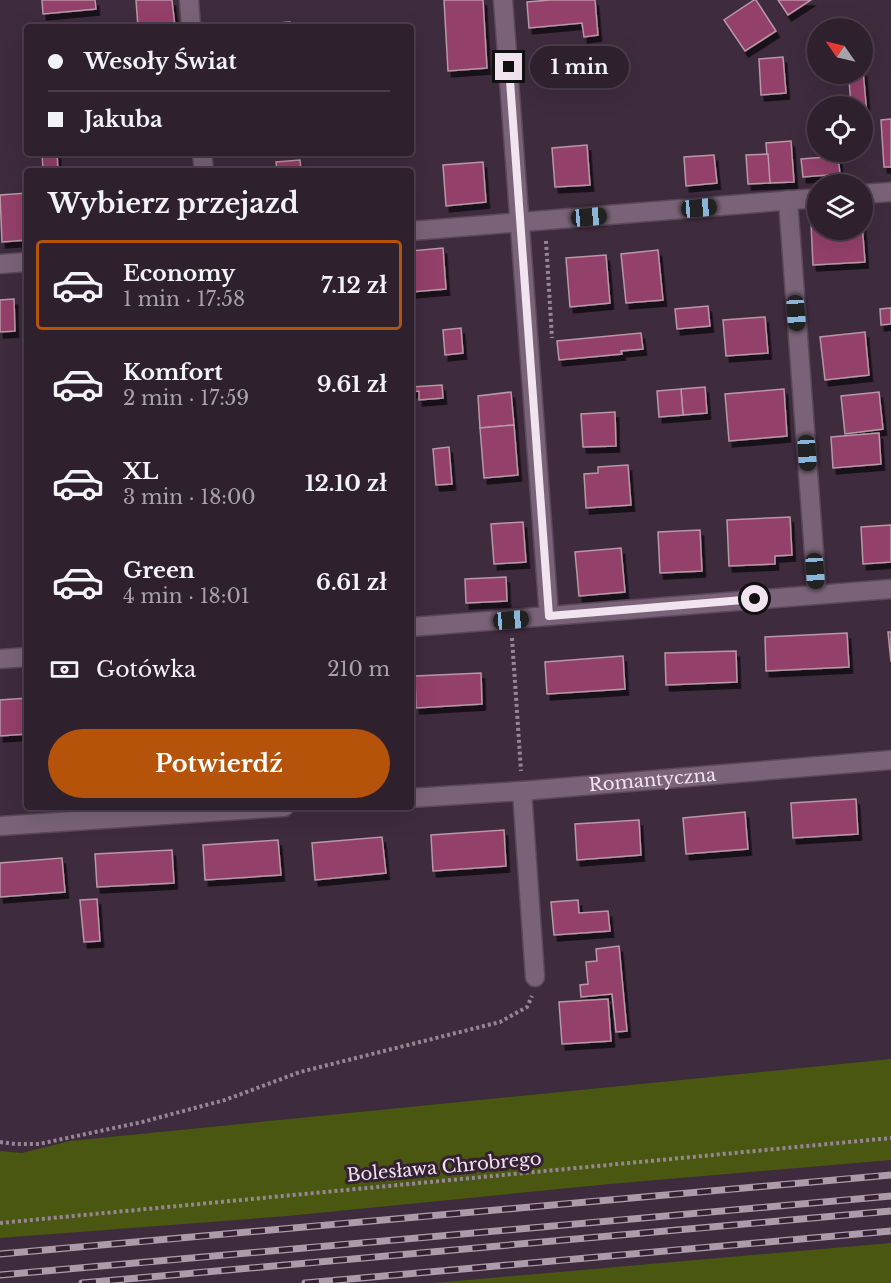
<!DOCTYPE html>
<html lang="pl">
<head>
<meta charset="utf-8">
<style>
	:root { --surface:#2f202e; --page:#372836; --text:#f1f3f6; --muted:#a7a3aa; --line:#4a3e4a; --accent:#b45309 }
	body { margin:0; font-family:"Libre Baskerville",serif; background:var(--page); color:var(--text); height:100vh; display:flex; flex-direction:column; font-size:22px; white-space:nowrap }
	* { box-sizing:border-box; margin:0 }
	p { font-size:20px; color:var(--muted) }
	.icon { flex:none; width:33px; height:33px; fill:none; stroke:currentColor; stroke-width:2; stroke-linecap:round; stroke-linejoin:round }
	.map { position:relative; flex:1; overflow:hidden }
	.panel { position:absolute; left:24px; top:168px; width:390px; height:642px; display:flex; flex-direction:column; background:var(--surface); border-radius:6px; box-shadow:0 6px 24px #0002,0 0 0 2px var(--line) }
	.panel>* { flex:none }
	.banner { position:absolute; left:24px; top:24px; width:390px; height:132px; border-radius:6px; box-shadow:0 6px 24px #0002,0 0 0 2px var(--line); display:grid; align-content:center; height:132px; padding:0 24px; background:var(--surface) }
	.needle { width:39px; rotate:304deg }
	.controls { position:absolute; left:807px; top:18px; display:grid; gap:12px }
	.controls a { display:grid; place-items:center; width:66px; height:66px; border-radius:50%; background:var(--surface); box-shadow:0 6px 24px #0002,0 0 0 2px var(--line); font-size:30px }
	.end { position:absolute; width:27px; height:27px; margin:-14px; border:8px solid #f1e3ef; background:#111; box-shadow:0 0 0 3px #111 }
	.from { border-radius:50% }
	.bubble { position:absolute; height:42px; border-radius:21px; background:var(--surface); box-shadow:0 6px 24px #0002,0 0 0 2px var(--line); font-size:20px; font-weight:800; line-height:42px; text-align:center }
	.car { position:absolute; width:18px; height:36px; margin:-18px -9px; border-radius:8px; box-shadow:0 0 4px 2px #0007; background:linear-gradient(#222 24%,#8ab4d8 0 40%,#222 0 76%,#8ab4d8 0 86%,#222 0) }
	.banner b { display:flex; align-items:center; gap:21px; height:57px; font-size:22px }
	.banner b+b { border-top:2px solid var(--line) }
	.banner i { width:15px; height:15px; background:var(--text) }
	ul { padding:0; list-style:none }
	li { display:flex; align-items:center; gap:18px; height:90px; margin:0 12px 9px; padding:0 12px; border:3px solid transparent; border-radius:6px }
	li div { flex:1 }
	li b { display:block; font-size:22px }
	li em { font-style:normal; font-weight:800 }
	li.selected { border-color:var(--accent) }
	li>.icon { width:54px; height:54px; stroke-width:1.5 }
	h2 { padding:0 24px; font-size:27px; line-height:72px }
	.pay { display:flex; align-items:center; gap:15px; height:66px; padding:0 24px; font-size:22px }
	.pay p { margin-inline-start:auto }
	.primary-button { display:flex; gap:12px; margin-top:auto; padding:12px 24px }
	.primary-button a { flex:1; height:69px; border-radius:36px; background:var(--accent); color:#fff; font-size:24px; font-weight:800; line-height:69px; text-align:center }
	.map>svg:first-child { display:block }
</style>
</head>
<body>
<div class="map">
<svg width="891" height="1283" viewBox="0 0 891 1283">
	<defs>
		<filter id="shadow"><feDropShadow dx="3.5" dy="6" stdDeviation="0" flood-color="#0009"/></filter>
	</defs>
	<rect width="100%" height="100%" fill="#3f2b3e"/>
	<g fill="#495710">
		<path d="M891,1059V1160L610,1184L287,1216L0,1238V1151L22,1153L70,1141Z"/>
		<path d="M891,1243V1283H434Z"/>
	</g>
	<g fill="#933f6a" stroke="#b897a6" stroke-width="1.5" filter="url(#shadow)">
		<path d="M42,0H95L96,9L43,14Z"/>
		<path d="M136,0H172L175,27H138Z"/>
		<path d="M444,0H483L487,68L448,71Z"/>
		<path d="M550,0H595L598,35L584,37L582,23L529,28L527,2Z"/>
		<path d="M754,0H756L776,31L745,51L724,20Z"/>
		<path d="M778,0H811L788,15Z"/>
		<path d="M290,22L291,27H234V26Z"/>
		<path d="M783,57L786,93L761,95L759,59Z"/>
		<path d="M863,70L867,115L862,116V106H851L849,80L858,74H862Z"/>
		<path d="M891,119V167H884L881,120Z"/>
		<path d="M791,141L794,182L769,183L766,143Z"/>
		<path d="M587,145L590,185L555,187L552,148Z"/>
		<path d="M42,153H57L58,171H43Z"/>
		<path d="M768,154L770,183L748,184L746,155Z"/>
		<path d="M714,155L717,183L686,186L684,157Z"/>
		<path d="M838,156L840,174L803,177L801,159Z"/>
		<path d="M300,160L301,171H277L276,162Z"/>
		<path d="M483,162L486,202L446,206L443,165Z"/>
		<path d="M404,168L405,171H374Z"/>
		<path d="M27,193V240L2,242L0,195Z"/>
		<path d="M818,222V230H862V223L865,262L813,265L811,223Z"/>
		<path d="M443,248L446,289L411,292V251Z"/>
		<path d="M658,250L663,300L626,303L621,254Z"/>
		<path d="M606,255L610,303L570,307L566,258Z"/>
		<path d="M14,299L15,331L0,332V300Z"/>
		<path d="M708,306L710,326L677,329L675,309Z"/>
		<path d="M891,308V324L881,325L880,309Z"/>
		<path d="M765,317L768,353L726,356L723,320Z"/>
		<path d="M461,328L463,353L445,355L443,330Z"/>
		<path d="M865,332L869,375L825,380L820,337Z"/>
		<path d="M641,333L643,349L621,351L622,354L559,360L557,341Z"/>
		<path d="M442,385L443,398L419,400V391L411,392V387Z"/>
		<path d="M705,387L707,413L683,415L681,389Z"/>
		<path d="M681,389L683,415L659,417L657,391Z"/>
		<path d="M784,389L787,436L729,441L725,394Z"/>
		<path d="M511,392L514,425L480,428L478,396Z"/>
		<path d="M879,392L883,429L845,434L841,396Z"/>
		<path d="M615,412L616,446L583,447L581,414Z"/>
		<path d="M514,425L518,475L484,478L480,428Z"/>
		<path d="M879,433L881,464L833,468L831,437Z"/>
		<path d="M449,447L452,484L436,485L433,449Z"/>
		<path d="M628,465L631,505L586,508L584,474L598,473V467Z"/>
		<path d="M790,517L792,555L775,556V564L729,566L727,520Z"/>
		<path d="M523,522L526,562L494,564L491,524Z"/>
		<path d="M891,525V562L863,564L861,527Z"/>
		<path d="M700,530L702,571L660,573L658,532Z"/>
		<path d="M621,548L625,592L579,596L575,552Z"/>
		<path d="M506,577L507,601L466,603L465,579Z"/>
		<path d="M888,632H891V662Z"/>
		<path d="M847,633L849,667L766,671L765,637Z"/>
		<path d="M736,651L737,682L666,685L665,653Z"/>
		<path d="M623,656L625,689L547,694L545,662Z"/>
		<path d="M481,673L482,704L416,708L415,676Z"/>
		<path d="M27,698V734L0,736V700Z"/>
		<path d="M856,799L858,834L793,838L791,803Z"/>
		<path d="M745,812L748,849L686,854L683,818Z"/>
		<path d="M639,820L641,855L577,860L575,824Z"/>
		<path d="M504,830L506,866L433,871L431,835Z"/>
		<path d="M382,837L386,873L315,880L312,843Z"/>
		<path d="M278,840L281,875L205,880L203,845Z"/>
		<path d="M172,850L174,883L97,887L95,854Z"/>
		<path d="M62,858L65,892L0,897V863Z"/>
		<path d="M97,899L100,941L84,942L80,900Z"/>
		<path d="M578,900L579,913L608,911L610,931L554,935L551,902Z"/>
		<path d="M619,946L627,1031L616,1032L612,994L581,997L580,985L588,984L586,962L597,961L596,949Z"/>
		<path d="M608,999L611,1041L562,1044L559,1002Z"/>
	</g>
	<g fill="none" stroke-linecap="round" stroke-linejoin="round">
		<g stroke="#5b4859" stroke-width="21">
			<g id="minor">
				<path d="M189,0L191,27"/>
				<path d="M503,0L549,616"/>
				<path d="M202,153L204,171"/>
				<path d="M862,194L891,192"/>
				<path d="M788,200L817,594"/>
				<path d="M411,231L818,198"/>
				<path d="M0,264L27,262"/>
				<path d="M411,627L891,589"/>
				<path d="M0,659L27,657"/>
				<path d="M522,791L535,977"/>
				<path id="s1" d="M411,798L522,791L891,760"/>
				<path d="M0,826L284,807"/>
			</g>
		</g>
		<g stroke="#978696" stroke-width="4" stroke-dasharray="3 3" stroke-linecap="butt">
			<path d="M828,181L848,179"/>
			<path d="M546,241L552,338"/>
			<path d="M512,638L521,771"/>
			<path d="M0,1142L15,1144H39L142,1122L225,1100L300,1072L500,1022L527,1007L532,996"/>
			<path d="M0,1223L891,1138"/>
		</g>
		<use href="#minor" stroke="#7a6378" stroke-width="18"/>
		<g stroke="#ac9baa" stroke-width="7">
			<g id="rail">
				<path d="M0,1254L891,1175"/>
				<path d="M0,1275L891,1196"/>
				<path d="M82,1283L891,1211"/>
				<path d="M305,1283L891,1231"/>
			</g>
		</g>
		<use href="#rail" stroke="#352133" stroke-width="4.5" stroke-dasharray="14" stroke-linecap="butt"/>
	</g>
	<g fill="none" stroke-linecap="round" stroke-linejoin="round">
		<path stroke="#f1e3ef" stroke-width="8" d="M509,67L549,616L755,599"/>
	</g>
	<g text-anchor="middle" stroke-width="6" stroke-linejoin="round" paint-order="stroke">
		<g font-size="18" fill="#f1e3ef" stroke="#352133">
			<text dy="6" stroke="none"><textPath href="#s1" startOffset="242">Romantyczna</textPath></text>
			<text transform="translate(444 1167) rotate(-5)" y="6">Bolesława Chrobrego</text>
		</g>
	</g>
</svg>
<div class="controls">
<a><svg class="needle" viewBox="-14 -14 28 28"><path d="M0-13l5 13h-10z" fill="#e53935"/><path d="M0 13l5-13h-10z" fill="#a7a3aa"/></svg></a>
<a><svg class="icon" aria-label="locate" viewBox="0 0 24 24"><circle cx="12" cy="12" r="6"/><path d="M12 2v4M12 18v4M2 12h4M18 12h4"/></svg></a>
<a><svg class="icon" aria-label="layers" viewBox="0 0 24 24"><path d="M12 4l9 5-9 5-9-5zM3 14l9 5 9-5"/></svg></a>
</div>
<i class="end from" style="left:755px;top:599px"></i>
<i class="end" style="left:509px;top:67px"></i>
<div class="bubble" style="left:530px;top:46px;width:99px">1 min</div>
<i class="car" style="left:699px;top:208px;rotate:85deg"></i>
<i class="car" style="left:589px;top:217px;rotate:85deg"></i>
<i class="car" style="left:796px;top:313px;rotate:176deg"></i>
<i class="car" style="left:807px;top:453px;rotate:176deg"></i>
<i class="car" style="left:815px;top:571px;rotate:176deg"></i>
<i class="car" style="left:511px;top:620px;rotate:85deg"></i>
<div class="banner">
<b><i class="from"></i>Wesoły Świat</b>
<b><i></i>Jakuba</b>
</div>
<section class="panel">
<h2>Wybierz przejazd</h2>
<ul>
<li class="selected"><svg class="icon" aria-label="car" viewBox="0 0 24 24"><path d="M5 17H2v-5l4-1 3-4h7l3 4 3 1v5h-3M9 17h6M6 11h13"/><circle cx="7" cy="17" r="2"/><circle cx="17" cy="17" r="2"/></svg><div><b>Economy</b><p>1 min · 17:58</p></div><em>7.12 zł</em></li>
<li><svg class="icon" aria-label="car" viewBox="0 0 24 24"><path d="M5 17H2v-5l4-1 3-4h7l3 4 3 1v5h-3M9 17h6M6 11h13"/><circle cx="7" cy="17" r="2"/><circle cx="17" cy="17" r="2"/></svg><div><b>Komfort</b><p>2 min · 17:59</p></div><em>9.61 zł</em></li>
<li><svg class="icon" aria-label="car" viewBox="0 0 24 24"><path d="M5 17H2v-5l4-1 3-4h7l3 4 3 1v5h-3M9 17h6M6 11h13"/><circle cx="7" cy="17" r="2"/><circle cx="17" cy="17" r="2"/></svg><div><b>XL</b><p>3 min · 18:00</p></div><em>12.10 zł</em></li>
<li><svg class="icon" aria-label="car" viewBox="0 0 24 24"><path d="M5 17H2v-5l4-1 3-4h7l3 4 3 1v5h-3M9 17h6M6 11h13"/><circle cx="7" cy="17" r="2"/><circle cx="17" cy="17" r="2"/></svg><div><b>Green</b><p>4 min · 18:01</p></div><em>6.61 zł</em></li>
</ul>
<div class="pay"><svg class="icon" aria-label="cash" viewBox="0 0 24 24"><path d="M3 7h18v10H3z"/><circle cx="12" cy="12" r="2"/></svg>Gotówka<p>210 m</p></div>
<div class="primary-button"><a>Potwierdź</a></div>
</section>
</div>
</body>
</html>
